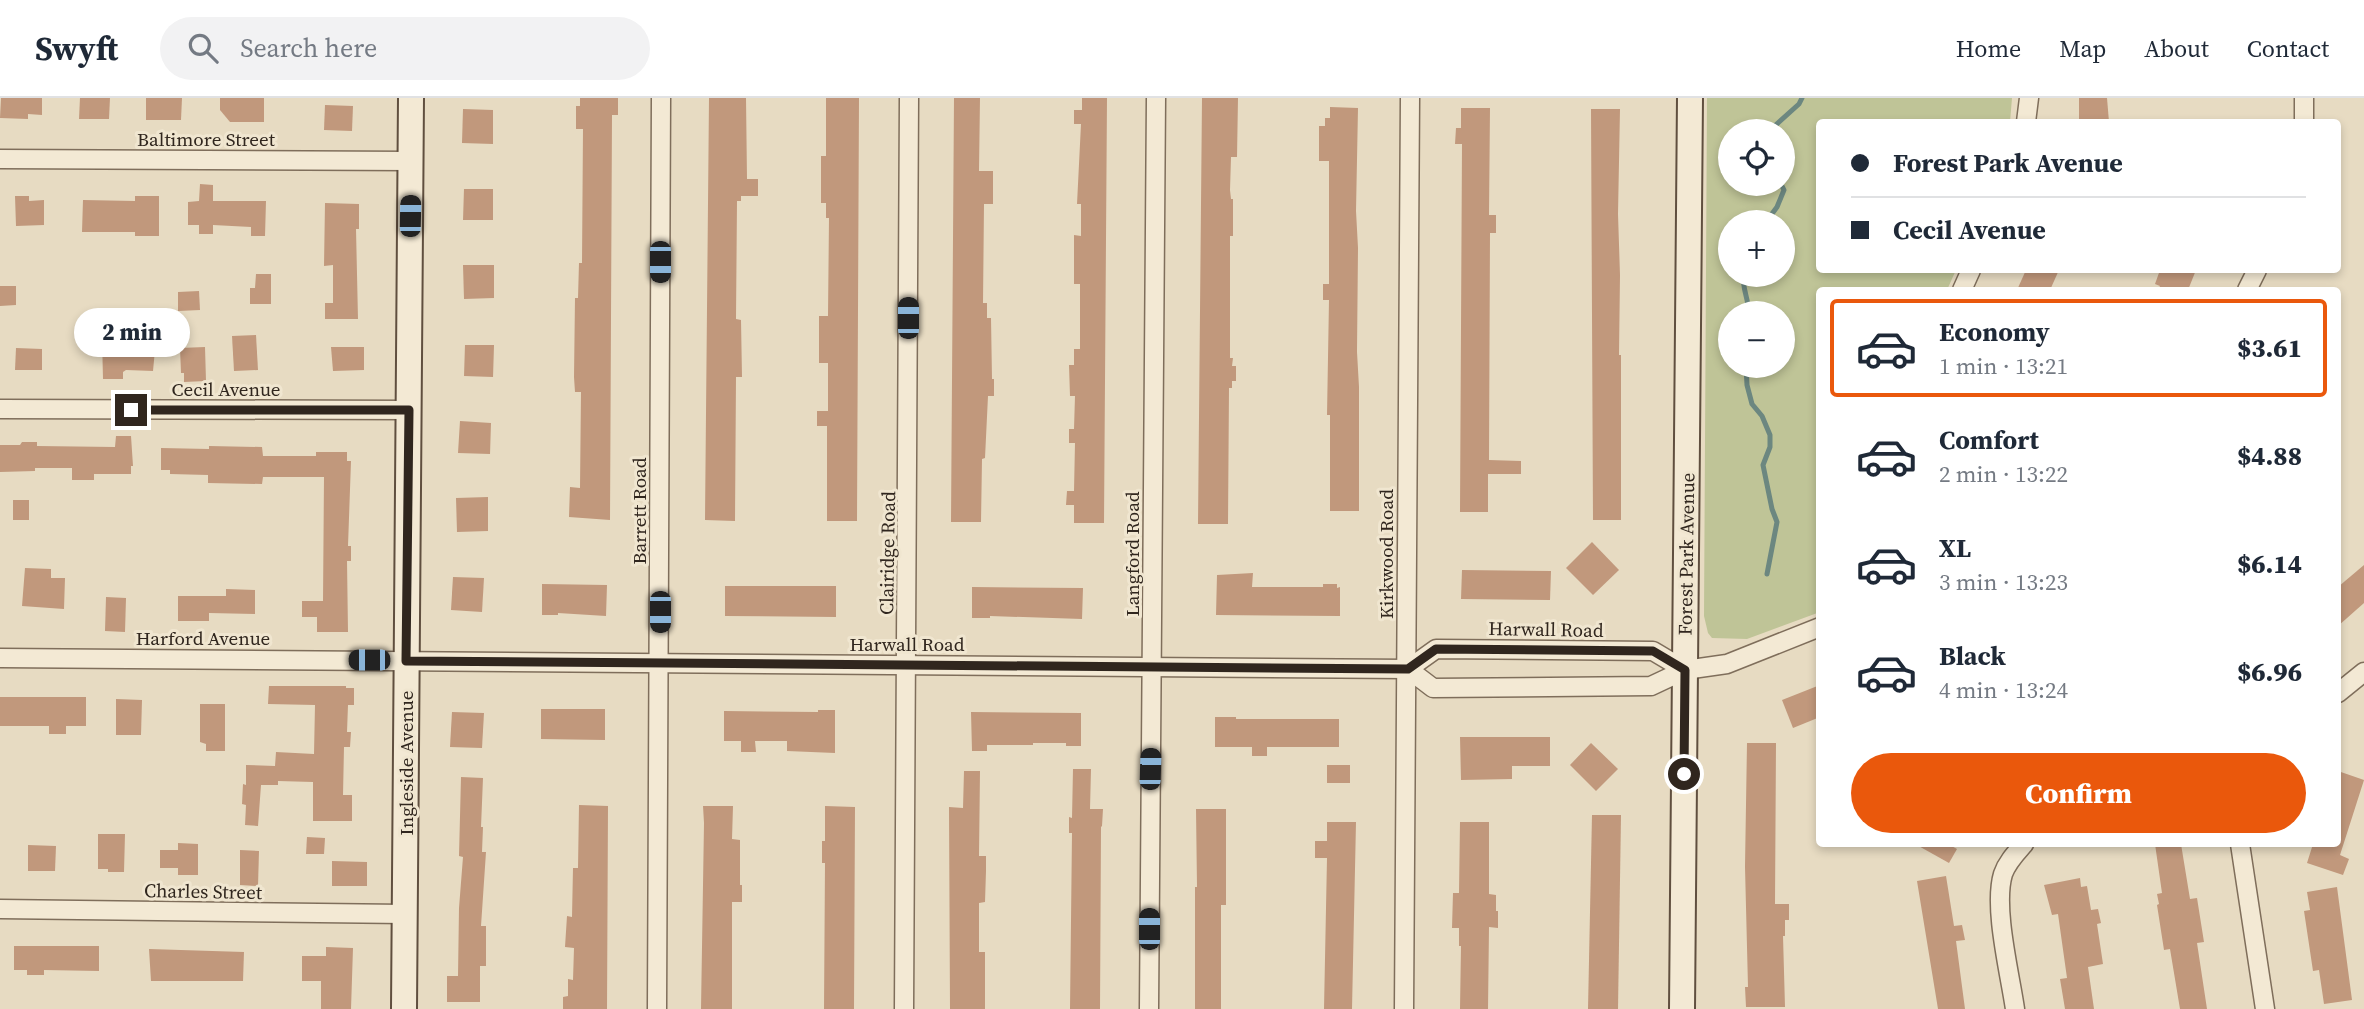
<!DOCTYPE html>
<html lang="en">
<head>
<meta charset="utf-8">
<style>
	:root { --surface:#fff; --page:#f2f2f3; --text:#1f2937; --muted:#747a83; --line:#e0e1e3; --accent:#ea580c }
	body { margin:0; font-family:"Source Serif 4",serif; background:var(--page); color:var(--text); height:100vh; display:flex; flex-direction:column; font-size:26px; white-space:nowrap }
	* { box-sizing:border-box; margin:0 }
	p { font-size:23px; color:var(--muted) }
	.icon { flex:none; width:38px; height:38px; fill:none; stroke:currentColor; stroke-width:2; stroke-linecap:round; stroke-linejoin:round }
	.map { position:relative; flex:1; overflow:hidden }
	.sheet { position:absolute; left:1816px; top:189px; width:525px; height:560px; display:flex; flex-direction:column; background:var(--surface); border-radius:7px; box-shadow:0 4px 10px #0003 }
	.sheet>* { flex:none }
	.banner { position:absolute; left:1816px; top:21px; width:525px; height:154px; border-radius:7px; box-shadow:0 4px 10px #0003; display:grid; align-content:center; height:154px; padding:0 35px; background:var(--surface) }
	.buttons { position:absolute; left:1718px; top:21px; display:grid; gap:14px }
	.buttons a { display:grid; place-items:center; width:77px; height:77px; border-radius:50%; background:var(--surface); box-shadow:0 4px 10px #0003; font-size:35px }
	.end { position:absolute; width:32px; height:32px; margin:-16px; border:9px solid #30261e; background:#fff; box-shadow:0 0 0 4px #fff }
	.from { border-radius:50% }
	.bubble { position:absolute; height:49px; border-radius:24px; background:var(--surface); box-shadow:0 4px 10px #0003; font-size:23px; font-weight:800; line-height:49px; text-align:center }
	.car { position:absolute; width:21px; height:42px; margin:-21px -10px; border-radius:9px; box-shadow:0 0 5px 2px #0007; background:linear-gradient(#222 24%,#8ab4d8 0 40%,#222 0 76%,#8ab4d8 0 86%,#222 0) }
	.banner b { display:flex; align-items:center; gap:24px; height:66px; font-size:26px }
	.banner b+b { border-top:2px solid var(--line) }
	.banner i { width:18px; height:18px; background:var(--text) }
	ul { padding:12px 0 0; list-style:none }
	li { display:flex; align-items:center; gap:21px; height:98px; margin:0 14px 10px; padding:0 21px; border:4px solid transparent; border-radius:7px }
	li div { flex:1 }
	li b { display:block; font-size:26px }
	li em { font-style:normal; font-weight:800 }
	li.active { border-color:var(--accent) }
	li>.icon { width:63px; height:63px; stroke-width:1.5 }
	.cta { display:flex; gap:14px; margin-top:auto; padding:14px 35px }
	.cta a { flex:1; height:80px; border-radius:42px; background:var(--accent); color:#fff; font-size:28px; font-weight:800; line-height:80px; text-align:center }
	header { display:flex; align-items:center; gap:42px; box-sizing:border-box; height:98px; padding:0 35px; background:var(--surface); border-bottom:2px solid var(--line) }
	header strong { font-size:33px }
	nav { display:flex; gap:38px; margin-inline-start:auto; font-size:24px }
	.search { width:490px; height:63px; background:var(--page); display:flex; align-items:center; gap:18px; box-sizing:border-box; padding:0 24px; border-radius:38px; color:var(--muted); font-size:26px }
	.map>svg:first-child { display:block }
</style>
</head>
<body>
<header>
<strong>Swyft</strong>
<div class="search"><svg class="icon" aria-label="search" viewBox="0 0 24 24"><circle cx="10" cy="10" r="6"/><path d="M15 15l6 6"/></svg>Search here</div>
<nav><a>Home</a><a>Map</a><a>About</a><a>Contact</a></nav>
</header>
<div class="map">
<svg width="2364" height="911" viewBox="0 0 2364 911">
	<rect width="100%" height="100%" fill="#e7dbc2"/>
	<path fill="#bfc497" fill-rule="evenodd" d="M1707,0H2012L2010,24H1820V172H1956L1947,192H1820V514L1747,541L1712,540L1708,535L1704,518ZM1731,33H1783V86H1731ZM1731,124H1783V177H1731ZM1731,215H1783V268H1731Z"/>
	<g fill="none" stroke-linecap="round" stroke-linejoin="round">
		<g stroke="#6c8780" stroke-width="5">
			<path d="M1769,33L1799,6L1802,0"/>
			<path d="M1766,124L1777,109L1784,92L1781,86"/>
			<path d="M1744,177C1741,190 1750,202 1748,215"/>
			<path d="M1746,268L1747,287L1752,306L1762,318L1770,337V349L1763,367L1772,411L1777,424L1767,476"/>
		</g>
	</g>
	<g fill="#c1987c">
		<path d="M1,0H42V17L28,16V21L0,20Z"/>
		<path d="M80,0H110L109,21H79Z"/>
		<path d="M146,0H182L181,22H146Z"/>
		<path d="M220,0H264V24H230L220,12Z"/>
		<path d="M580,0H618V17H612L610,422L569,419L570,389L580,390L581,294H575L574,279L575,200H578L579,165H582L583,31H576V8H580Z"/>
		<path d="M709,0H746L747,81H758V98H741V103H737L736,221L741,222L742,279H736L735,423L705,422Z"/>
		<path d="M826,0H859L857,423H827V328H817V313H828V265H819V218H828L829,120H826V105H821V58H826Z"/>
		<path d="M954,0H980L979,73H993V106H984L983,205H987V220H991L992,281H994V298H988L985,360L982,361L981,424H951Z"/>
		<path d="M1082,0H1107L1104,425H1074V407H1066L1067,393H1074L1075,345H1069V331H1074L1075,298H1070L1069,267H1074V251H1080V186H1074V137L1081,138V106H1077L1081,26H1074V12H1082Z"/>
		<path d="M1202,0H1238L1237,59H1231L1230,92L1231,101H1233V138H1230V260H1233L1232,268H1236V283H1232V290H1229L1228,426H1198Z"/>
		<path d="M2079,0H2107L2109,24H2079Z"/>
		<path d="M325,7L353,8L352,33L324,32Z"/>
		<path d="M1330,9L1358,10L1356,113L1358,150L1357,254L1359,289V413H1330V317H1327L1329,202H1323V186H1329V63H1319V28H1325V20H1330Z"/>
		<path d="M1461,10H1490L1489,117H1496V135H1490L1489,362L1521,363V376H1488V414H1460L1462,46H1455L1456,30H1461Z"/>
		<path d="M463,11L493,12V46L462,45Z"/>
		<path d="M1591,11H1620L1618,116L1620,177L1619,257H1621V422H1593Z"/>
		<path d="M200,86L213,87V103H266L265,138H251V129L213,127V136H199V127H188V104L199,103Z"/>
		<path d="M464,91H493V122H463Z"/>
		<path d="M15,98H29V103L44,102V127L16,128Z"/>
		<path d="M135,98H159V138H135V134H82L83,102L135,103Z"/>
		<path d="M325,105L359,106V131H356L358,221H325V205H333V167L324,168Z"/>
		<path d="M463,167H494V200L464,201Z"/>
		<path d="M2026,172H2059L2050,192H2017Z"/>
		<path d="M2160,172H2196L2188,192H2158L2160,188L2155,186Z"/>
		<path d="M256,176H271V206H250V190H255Z"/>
		<path d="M0,188H16V207L0,208Z"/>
		<path d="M199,193L200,212L178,213V194Z"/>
		<path d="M256,237L258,272L234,273L232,238Z"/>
		<path d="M102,240L156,241L153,273L126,272L123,274V281H103Z"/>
		<path d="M465,247H494L493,279L464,278Z"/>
		<path d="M205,249L206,283L184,284V275H181L180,250Z"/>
		<path d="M331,249H364V272L333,273Z"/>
		<path d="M16,250L42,251V272H15Z"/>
		<path d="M460,323L491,325L490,356L458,355Z"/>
		<path d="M116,338H131L133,368H131V376H94V382H72V370H35V373L0,374V347H20L22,344H37V348L115,349Z"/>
		<path d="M209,348L262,349L263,358H316V354H347V363H351L348,448H351V463H347L348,534H317V519H302V503H323L324,379H263L262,386L208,385V377L170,376V372H161V350L209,351Z"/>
		<path d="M488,399V433L457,434L456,400Z"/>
		<rect x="13" y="402" width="16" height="20"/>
		<path d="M1592,444L1619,472L1593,497L1566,470Z"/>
		<path d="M2364,467V505L2338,528V489Z"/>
		<path d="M25,470L51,471V480H65L64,511L22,508Z"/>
		<path d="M1462,472L1551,473L1550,502L1461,501Z"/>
		<path d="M1253,475L1252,489H1323V486H1337V490L1340,489V518L1216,517L1217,477Z"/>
		<path d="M453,479L484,480L482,514L451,512Z"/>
		<path d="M542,486L607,487L606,518L558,515V517H542Z"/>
		<path d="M725,488H836V519L725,518Z"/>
		<path d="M972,489L1083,490L1082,521L990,518V520H972Z"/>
		<path d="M226,491L255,492V516L209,515V523H178V498H226Z"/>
		<path d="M106,499L126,500L125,534L105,533Z"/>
		<path d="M1820,587V619L1793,630L1782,602Z"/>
		<path d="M269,588H346V590H354V607H348L347,634H351L350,649H344L343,697H352V723H313V684L278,683V687H261L258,728L245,727L246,707L242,706L243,686L246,687V667L275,668L276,654L314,656L315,607L268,606Z"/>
		<path d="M0,599H86V628H66V636H49V628H0Z"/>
		<path d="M116,601L142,602L141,637H116Z"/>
		<path d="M200,606H225V653H206V646L200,644Z"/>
		<path d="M541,611H605V642L541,641Z"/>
		<path d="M818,612H835V655L787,653V643H755L756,654H741V643H724V613L818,614Z"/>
		<path d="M452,614L484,615L482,650L450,649Z"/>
		<path d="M971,614L1081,615V648H1066V645H1033V647H987V653H972Z"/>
		<path d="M1215,619H1236V621H1339V649H1267V658H1252V649H1215Z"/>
		<path d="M1460,639H1550V668H1512V681L1461,682Z"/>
		<path d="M1591,645L1618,671L1596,693L1570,667Z"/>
		<path d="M1747,645H1776L1775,806H1789V822H1785V838H1783L1785,909H1746L1745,889H1748L1745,769Z"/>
		<rect x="1327" y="667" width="23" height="18"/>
		<path d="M1073,671H1091L1090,711H1103L1102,728L1101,729L1100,911H1070L1072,735H1069V719L1072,720Z"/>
		<path d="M964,673H980L979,758H986V773L985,804L979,805V854H985V911H950L949,709L963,710Z"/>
		<path d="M2338,673L2364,682L2340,757L2349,761L2343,777L2307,765L2313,746H2338Z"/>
		<path d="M461,679L483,680L481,729H483L482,754H486L481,828H486V868H480V904H447V878H458L459,810L463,759L459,758Z"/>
		<path d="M579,707L608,708L607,911H563V899L568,898V881L573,882L574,850L565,849L567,818L572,819L573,770H578Z"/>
		<path d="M703,708H733L732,741L740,742V787H742V804H732V911H701L704,725Z"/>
		<path d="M825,708L855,709L854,911H824L825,765H822V743H825Z"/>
		<path d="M1196,711H1226V807H1221V911H1195V789H1197Z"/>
		<path d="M1592,717H1621L1618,911H1588Z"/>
		<path d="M1327,724H1356L1352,911H1324L1327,760H1315V743H1327Z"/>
		<path d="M1460,724H1489V796L1496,797V813H1498V830L1489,829L1488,911H1460L1461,848H1459V830H1452L1453,795H1459Z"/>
		<path d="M98,736H125L124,774H108V771H98Z"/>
		<path d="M307,739L325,740L324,756H306Z"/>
		<path d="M178,745L198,746V777H178V770H160V752H178Z"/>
		<path d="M1915,746H1948L1957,751L1949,765Z"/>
		<path d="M2155,746H2181L2190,801L2197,800L2204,844L2197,845L2207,911H2180L2170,851L2164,852L2157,807L2159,806L2157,796L2162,795Z"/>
		<path d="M28,747L56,748L55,773H28Z"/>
		<path d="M240,752L259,753L258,788L240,787Z"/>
		<path d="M332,763L367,764V788H332Z"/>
		<path d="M1946,778L1954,828L1962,827L1965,842L1956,843L1965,911H1938L1917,783Z"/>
		<path d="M2080,780L2081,789L2087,788L2091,812L2098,811L2101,825L2097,826L2103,866L2088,869L2094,911H2065L2060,881L2067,880L2058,816L2052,817L2044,787Z"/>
		<path d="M2337,789L2352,902L2324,906L2319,872L2313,873L2304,813L2310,812L2307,794Z"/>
		<path d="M14,848H99V873L44,872V877H27V872H14Z"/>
		<path d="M326,849L353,850L351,911H321V883H302V858H326Z"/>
		<path d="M149,851L244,854L243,883H151Z"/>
	</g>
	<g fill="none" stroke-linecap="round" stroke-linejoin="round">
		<g stroke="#7f6e5b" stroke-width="21">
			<g id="street">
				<path d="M2026,24L2029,0"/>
				<path d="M2304,24V0"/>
				<path d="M0,61L411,63"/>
				<path d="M1962,192L1971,172"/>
				<path d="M2247,192L2257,172"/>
				<path d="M0,311L409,312"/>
				<path d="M0,560L1408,571L1436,551L1653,553L1685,572"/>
				<path d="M1408,571L1433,590L1651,588L1685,572L1727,566L1820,529"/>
				<path d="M2338,595L2364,574"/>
				<path d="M2240,746L2265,911"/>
				<path d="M0,811L405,816"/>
				<path d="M657,911L661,0"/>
				<path d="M904,911L909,0"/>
				<path d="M1149,911L1156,0"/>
				<path d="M1404,911L1410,0"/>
				<path d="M2015,911C2010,876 1993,809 2003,776C2007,764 2016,755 2024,746"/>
			</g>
		</g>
		<g stroke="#604f3f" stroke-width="28">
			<g id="secondary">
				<path d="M404,911L411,0"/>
				<path d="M1682,911L1690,0"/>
			</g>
		</g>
		<use href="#street" stroke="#f3e9d4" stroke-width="18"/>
		<use href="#secondary" stroke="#f3e9d4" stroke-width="24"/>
	</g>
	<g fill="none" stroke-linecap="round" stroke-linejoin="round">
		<path stroke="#30261e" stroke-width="9" d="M131,312H409L406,563L1408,571L1436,551L1653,553L1685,572L1684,676"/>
	</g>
	<g text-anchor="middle" stroke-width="6" stroke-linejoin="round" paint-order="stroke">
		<g font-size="19" fill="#30261e" stroke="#f0e6d0">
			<text x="206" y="48">Baltimore Street</text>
			<text x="226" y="298">Cecil Avenue</text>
			<text transform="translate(639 413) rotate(-90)" y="7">Barrett Road</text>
			<text transform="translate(887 455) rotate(-89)" y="7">Clairidge Road</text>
			<text transform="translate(1132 456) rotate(-90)" y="7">Langford Road</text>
			<text transform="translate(1386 456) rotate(-90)" y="7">Kirkwood Road</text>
			<text transform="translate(1686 456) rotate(-89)" y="7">Forest Park Avenue</text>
			<text transform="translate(1546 531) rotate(1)" y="7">Harwall Road</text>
			<text x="203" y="547">Harford Avenue</text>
			<text x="907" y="553">Harwall Road</text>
			<text transform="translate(406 665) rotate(-90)" y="7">Ingleside Avenue</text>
			<text transform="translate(203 793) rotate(1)" y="7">Charles Street</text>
		</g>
	</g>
</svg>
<div class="buttons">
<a><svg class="icon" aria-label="locate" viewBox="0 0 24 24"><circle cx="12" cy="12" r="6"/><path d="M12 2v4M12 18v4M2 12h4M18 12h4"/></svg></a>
<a>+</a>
<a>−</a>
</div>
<i class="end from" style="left:1684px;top:676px"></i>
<i class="end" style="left:131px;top:312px"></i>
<div class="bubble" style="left:74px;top:210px;width:116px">2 min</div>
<i class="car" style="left:410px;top:118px;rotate:1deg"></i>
<i class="car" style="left:660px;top:164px;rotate:180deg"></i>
<i class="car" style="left:908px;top:220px;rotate:0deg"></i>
<i class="car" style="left:660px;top:514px;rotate:180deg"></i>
<i class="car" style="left:369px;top:562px;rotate:270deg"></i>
<i class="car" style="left:1150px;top:671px;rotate:2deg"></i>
<i class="car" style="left:1149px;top:831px;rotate:0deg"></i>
<div class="banner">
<b><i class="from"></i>Forest Park Avenue</b>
<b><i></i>Cecil Avenue</b>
</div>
<section class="sheet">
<ul>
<li class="active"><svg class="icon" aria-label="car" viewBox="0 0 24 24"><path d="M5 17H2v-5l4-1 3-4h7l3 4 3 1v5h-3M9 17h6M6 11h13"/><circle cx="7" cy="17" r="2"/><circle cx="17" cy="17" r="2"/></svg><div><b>Economy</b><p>1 min · 13:21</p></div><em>$3.61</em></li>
<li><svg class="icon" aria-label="car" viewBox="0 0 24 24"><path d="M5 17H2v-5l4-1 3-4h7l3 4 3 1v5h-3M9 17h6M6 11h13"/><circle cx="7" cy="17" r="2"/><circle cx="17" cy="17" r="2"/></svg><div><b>Comfort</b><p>2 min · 13:22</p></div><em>$4.88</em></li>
<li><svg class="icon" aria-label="car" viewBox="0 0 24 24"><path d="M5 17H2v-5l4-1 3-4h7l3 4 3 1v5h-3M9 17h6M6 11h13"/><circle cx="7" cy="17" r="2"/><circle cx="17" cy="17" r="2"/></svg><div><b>XL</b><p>3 min · 13:23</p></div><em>$6.14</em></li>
<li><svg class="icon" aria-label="car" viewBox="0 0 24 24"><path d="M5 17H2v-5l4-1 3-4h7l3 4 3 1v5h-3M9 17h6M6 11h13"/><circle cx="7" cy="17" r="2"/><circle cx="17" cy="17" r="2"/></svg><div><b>Black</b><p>4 min · 13:24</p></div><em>$6.96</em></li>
</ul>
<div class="cta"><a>Confirm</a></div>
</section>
</div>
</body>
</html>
